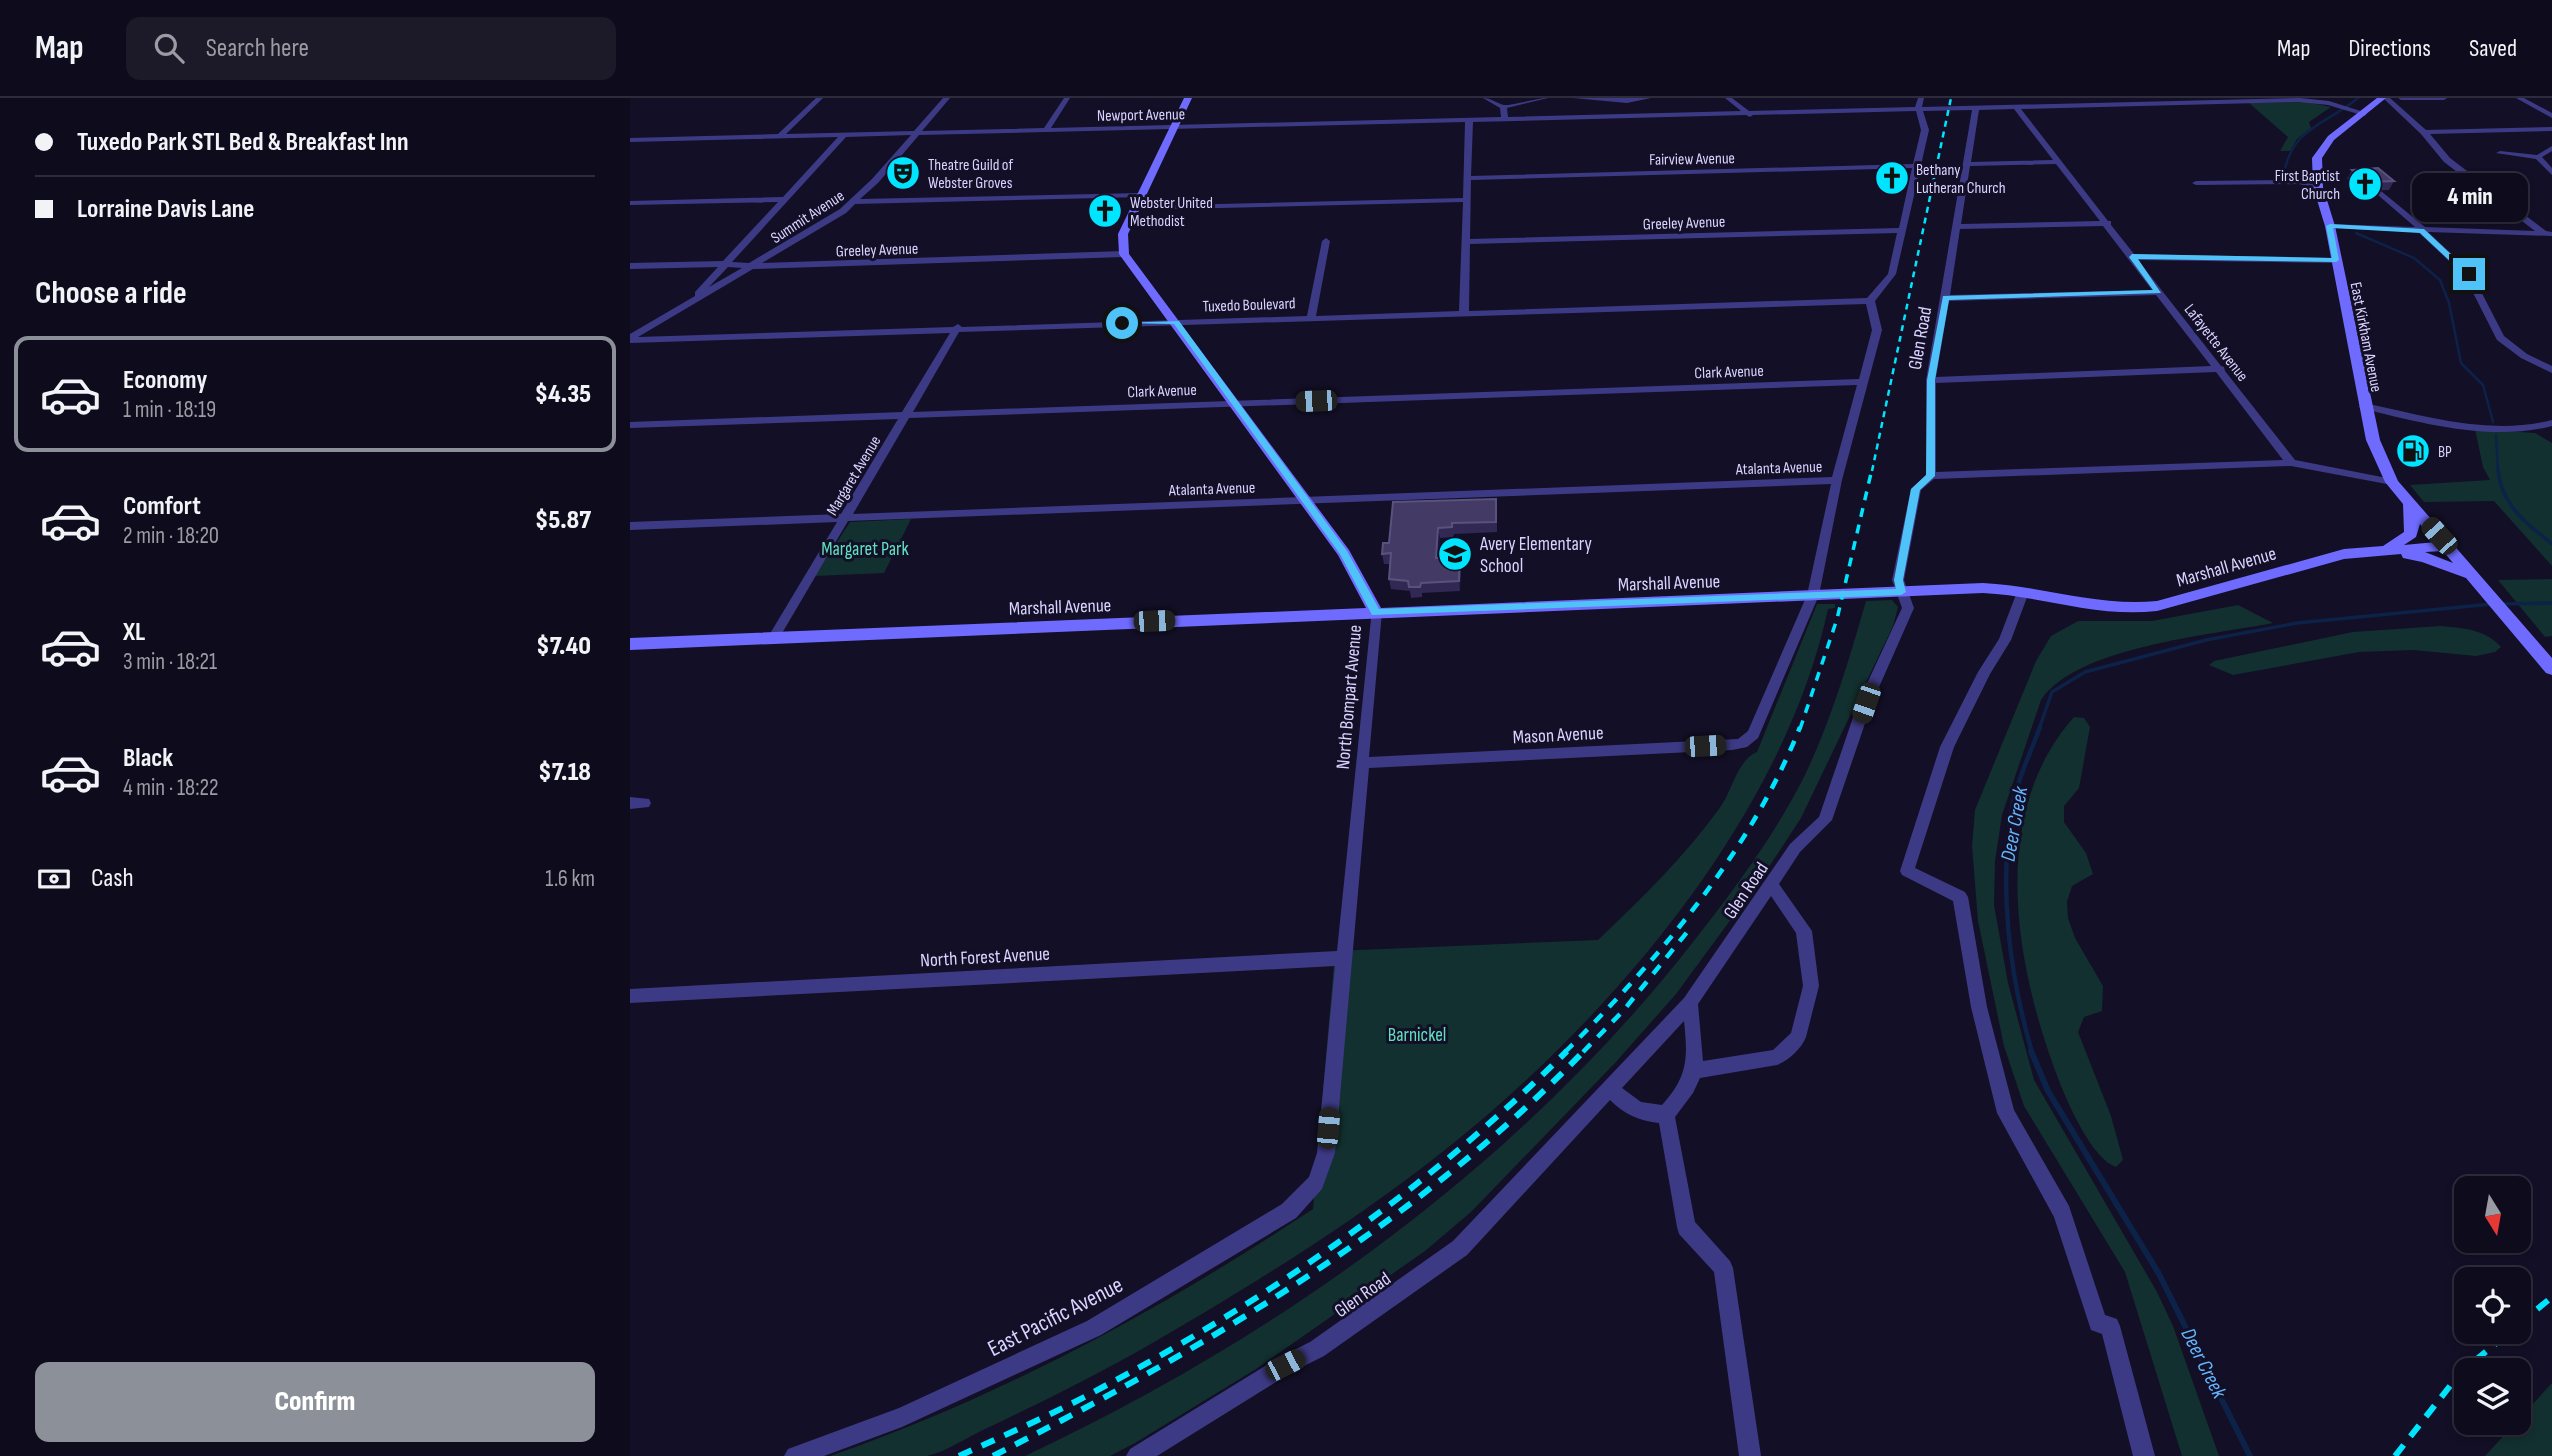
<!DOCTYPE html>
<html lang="en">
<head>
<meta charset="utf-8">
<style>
	:root { --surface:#0e0b1c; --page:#1c1929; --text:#f1f3f6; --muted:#9b9ba3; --line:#2e2b3b; --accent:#8c9099 }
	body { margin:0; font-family:"Sofia Sans Condensed",sans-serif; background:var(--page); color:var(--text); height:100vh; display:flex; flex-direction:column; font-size:26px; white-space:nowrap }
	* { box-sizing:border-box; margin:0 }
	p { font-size:23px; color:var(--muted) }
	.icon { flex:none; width:38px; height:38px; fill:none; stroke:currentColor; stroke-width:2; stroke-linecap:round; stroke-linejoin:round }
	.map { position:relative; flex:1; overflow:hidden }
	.details { display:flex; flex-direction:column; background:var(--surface); width:630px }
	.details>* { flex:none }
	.top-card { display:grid; align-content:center; height:154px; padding:0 35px; background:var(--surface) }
	.needle { width:46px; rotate:169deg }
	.buttons { position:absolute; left:1824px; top:1078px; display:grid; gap:14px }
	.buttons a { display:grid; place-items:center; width:77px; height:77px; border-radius:14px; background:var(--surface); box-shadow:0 4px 10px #0003,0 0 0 2px var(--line); font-size:35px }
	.end { position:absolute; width:32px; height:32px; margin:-16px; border:9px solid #4fc3f7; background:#111; box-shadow:0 0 0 4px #111 }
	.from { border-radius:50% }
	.bubble { position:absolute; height:49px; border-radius:14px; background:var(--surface); box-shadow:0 4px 10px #0003,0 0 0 2px var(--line); font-size:23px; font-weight:800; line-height:49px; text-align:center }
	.car { position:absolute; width:21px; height:42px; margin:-21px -10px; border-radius:9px; box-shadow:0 0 5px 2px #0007; background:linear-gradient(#222 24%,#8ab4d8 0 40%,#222 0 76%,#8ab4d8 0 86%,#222 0) }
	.top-card b { display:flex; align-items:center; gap:24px; height:66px; font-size:26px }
	.top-card b+b { border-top:2px solid var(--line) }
	.top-card i { width:18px; height:18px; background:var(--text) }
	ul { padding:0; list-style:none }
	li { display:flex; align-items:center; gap:21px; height:116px; margin:0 14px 10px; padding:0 21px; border:4px solid transparent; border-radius:14px }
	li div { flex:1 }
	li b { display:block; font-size:26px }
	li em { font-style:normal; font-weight:800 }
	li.on { border-color:var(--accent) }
	li>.icon { width:63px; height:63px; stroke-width:1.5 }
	h2 { padding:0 35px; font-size:32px; line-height:84px }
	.pay { display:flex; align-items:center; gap:18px; height:77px; padding:0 35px; font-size:26px }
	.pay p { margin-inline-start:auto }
	.action { display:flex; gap:14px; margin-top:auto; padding:14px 35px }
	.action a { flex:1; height:80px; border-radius:14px; background:var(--accent); color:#fff; font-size:28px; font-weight:800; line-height:80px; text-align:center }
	header { display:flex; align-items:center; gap:42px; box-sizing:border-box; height:98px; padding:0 35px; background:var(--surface); border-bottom:2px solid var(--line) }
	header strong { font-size:33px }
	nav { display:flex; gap:38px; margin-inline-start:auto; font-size:24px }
	.search { width:490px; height:63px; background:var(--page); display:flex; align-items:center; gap:18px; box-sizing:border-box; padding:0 24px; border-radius:14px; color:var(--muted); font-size:26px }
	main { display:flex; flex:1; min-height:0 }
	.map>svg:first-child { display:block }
</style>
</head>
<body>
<header>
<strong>Map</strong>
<div class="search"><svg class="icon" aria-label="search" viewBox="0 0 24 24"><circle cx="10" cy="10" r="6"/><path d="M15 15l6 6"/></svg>Search here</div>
<nav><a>Map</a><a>Directions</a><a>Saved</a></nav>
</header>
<main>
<section class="details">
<div class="top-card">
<b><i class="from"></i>Tuxedo Park STL Bed &amp; Breakfast Inn</b>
<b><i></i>Lorraine Davis Lane</b>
</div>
<h2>Choose a ride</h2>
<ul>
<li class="on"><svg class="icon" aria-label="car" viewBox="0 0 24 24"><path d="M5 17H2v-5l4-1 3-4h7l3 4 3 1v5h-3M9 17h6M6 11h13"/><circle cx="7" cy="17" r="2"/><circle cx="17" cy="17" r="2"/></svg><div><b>Economy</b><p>1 min · 18:19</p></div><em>$4.35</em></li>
<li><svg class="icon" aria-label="car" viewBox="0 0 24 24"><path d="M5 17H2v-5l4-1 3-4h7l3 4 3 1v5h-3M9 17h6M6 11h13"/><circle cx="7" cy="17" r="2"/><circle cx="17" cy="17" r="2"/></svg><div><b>Comfort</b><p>2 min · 18:20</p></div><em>$5.87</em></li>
<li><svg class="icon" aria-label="car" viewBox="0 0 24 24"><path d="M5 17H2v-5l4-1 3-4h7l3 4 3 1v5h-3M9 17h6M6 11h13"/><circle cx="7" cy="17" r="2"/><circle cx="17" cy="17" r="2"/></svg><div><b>XL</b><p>3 min · 18:21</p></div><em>$7.40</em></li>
<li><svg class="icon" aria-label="car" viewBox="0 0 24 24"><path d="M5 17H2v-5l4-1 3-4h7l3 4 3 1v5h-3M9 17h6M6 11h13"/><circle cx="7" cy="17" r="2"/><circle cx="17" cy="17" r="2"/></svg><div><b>Black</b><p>4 min · 18:22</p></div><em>$7.18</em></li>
</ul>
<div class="pay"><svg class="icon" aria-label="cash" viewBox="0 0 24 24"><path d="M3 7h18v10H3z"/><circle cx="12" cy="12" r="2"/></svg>Cash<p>1.6 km</p></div>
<div class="action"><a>Confirm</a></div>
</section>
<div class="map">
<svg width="1922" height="1358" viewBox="0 0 1922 1358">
	<rect width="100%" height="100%" fill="#130f26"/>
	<g fill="#12302f">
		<path d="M1676,4L1701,9L1679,24L1681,30L1667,41L1660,53H1650L1658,39L1619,5Z"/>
		<path d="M1845,331L1905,335L1922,345V468L1864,403L1794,404L1780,387L1860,382L1853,369Z"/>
		<path d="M281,421L254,475L185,478L220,424Z"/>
		<path d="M1922,481V538L1915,539L1868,482Z"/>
		<path d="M1262,502L1268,509L1263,528L1171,720L1135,775L1046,896L985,965L841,1114L795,1153L626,1271L505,1345L480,1358H395C650,1238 889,1067 1063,844C1104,792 1144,738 1174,679C1201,623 1219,562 1236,503Z"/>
		<path d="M1187,506H1205V510L1198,511C1151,727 969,934 797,1066C710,1133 614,1192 519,1247C465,1278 410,1305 353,1332C336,1340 315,1354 297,1358C275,1358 225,1358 200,1358C371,1299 532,1211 683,1111L705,853L968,842C1011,801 1054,759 1089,711C1102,694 1107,662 1127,654Z"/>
		<path d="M1608,507L1643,525C1581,537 1446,549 1411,602L1372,717L1365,763L1364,807L1378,885L1404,982L1527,1194L1543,1228L1589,1358H1552L1495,1174L1394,1008L1374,948L1348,823L1342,748L1345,712L1406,563L1421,538L1448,523H1522Z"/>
		<path d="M1810,528C1833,530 1855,531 1871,549L1865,554L1846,558L1783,552L1729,554L1603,577L1579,567L1584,563L1723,534Z"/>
		<path d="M1444,619L1454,620L1460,629L1449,690L1434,708V724L1456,755L1463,776L1442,788L1437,804L1438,820L1445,840L1473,888L1472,913L1454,919L1448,934L1481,1018L1493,1062L1486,1069C1463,1061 1441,1012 1431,988C1387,876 1355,719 1444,619Z"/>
		<path d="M1922,1285V1358H1855Z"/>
	</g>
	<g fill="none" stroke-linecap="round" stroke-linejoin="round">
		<g stroke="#0c2248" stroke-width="2.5">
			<path d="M1653,79C1662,28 1693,29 1728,0"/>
			<path d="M1726,135L1784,160L1810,182L1819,205L1831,265L1853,287L1863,324"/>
			<path d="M1866,337L1868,373"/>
		</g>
		<g stroke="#0c2248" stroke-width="3.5">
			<path d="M1868,371C1870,406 1897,426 1922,446"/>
			<path d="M1870,506L1922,505"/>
			<path d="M1409,631L1422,594L1455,574L1576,542L1667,525L1862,506"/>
		</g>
		<path stroke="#0c2248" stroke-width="4.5" d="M1402,954C1379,876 1368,786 1383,705C1388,680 1401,654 1410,629"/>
		<path stroke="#0c2248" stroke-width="6" d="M1401,953L1418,993L1529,1176L1620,1358"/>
		<g fill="#3d3a85" fill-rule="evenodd">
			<path d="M186,0H193L156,36L284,33L313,0H320L292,33L414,30L434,0H440L421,30L871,19L870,10L853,0C861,0 866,5 874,7C883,8 906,0 918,0L877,10L878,19L1111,13L1095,0H1102L1119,13L1285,9L1288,0H1294L1292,9L1670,0L1699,3L1737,15L1735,18L1698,7L1669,4L1391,11L1478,123H1481V127L1504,156L1709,160L1710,162L1706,165L1508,162L1591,268L1594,269L1595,273L1665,362L1762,381L1767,384L1762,387L1661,368L1304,381L1291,392L1274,482L1284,510L1242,605L1202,722L1170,754L1149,786L1182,833L1189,888L1176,939C1172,950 1158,963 1147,967L1070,980L1063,995L1045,1019L1065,1124L1100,1163L1103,1170L1131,1358H1109L1084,1174L1049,1136L1047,1129L1029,1025C1009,1023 994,1016 980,1002L837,1157L694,1258L662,1274L527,1358H496L500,1351L648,1260L680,1244L823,1143L1054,900L1160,746L1189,719L1228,605L1272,510L1262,482L1281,391L1296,377V282L1342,12L1293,13L1299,32L1266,176L1245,203L1252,232L1212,382L1189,497L1128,640L1117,649L1102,652L739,670L705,1055L692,1091L666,1120L471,1237L272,1329L194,1358H154L158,1351L269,1310L457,1223L652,1106L679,1079L687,1055L705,868L0,905V891L707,853L742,511L746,510L752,514L739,659L1108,641L1118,633L1177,497L1201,386L218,423L148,542H140L138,539L207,424L0,432V424L211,416L268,321L0,330V324L272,314L320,235L0,245V236L65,198V194L88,169L0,171V165L93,163L148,104L0,107V103L153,99L208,39L0,44V40L148,36ZM1384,11L1423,62L1341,64L1349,12ZM1286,13L1291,32L1283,66L841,78L843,24L1116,17L1120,19L1123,17ZM835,24L833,100L505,108L501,110L505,112L833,104L829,213L686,218L700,143L696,140L692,143L677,218L332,229L328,226L323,229L8,239L123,171L494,159L498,156L494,153L132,165L216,115L225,106L511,99L515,97L511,95L230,101L248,85L289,37ZM281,37L242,81L210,111L119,165L102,164L216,39ZM1426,66L1470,123L1331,126L1340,68ZM1282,70L1269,130L840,141L841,82ZM1473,128L1522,192L1320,197L1330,131ZM1267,135L1258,176L1237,200L839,213L840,146ZM98,169L112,170L79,189ZM1526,197L1581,268L1306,279L1319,203ZM1236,206L1242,232L1229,281L283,314L329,234ZM1586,274L1653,362L1306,374V285ZM1227,287L1202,379L223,416L279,320ZM1141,798L1166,835L1173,888L1161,935L1143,952L1073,963L1068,906ZM1054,923C1058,960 1058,979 1032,1007L1011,1004L992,990Z"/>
			<path d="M943,0H1021L997,5Z"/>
			<path d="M1753,0H1760L1796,32L1922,29V33L1800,36L1820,60L1916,133L1922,134V138L1798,134L1841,174L1874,238L1897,256L1922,268V275L1891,260L1867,242L1834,177L1788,134L1700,130L1696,128L1700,126L1785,129L1748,97L1747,95L1751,93L1795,129L1905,133L1814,64L1791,36Z"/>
			<path d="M1768,0H1817L1814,2H1771Z"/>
			<path d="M1886,0H1894L1922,15V20Z"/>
			<path d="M1922,48V53L1912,59L1922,70V77L1906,61L1866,55L1870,53L1907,57Z"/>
			<path d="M1669,82L1692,89L1688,91L1669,86L1566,87L1562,85L1566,83Z"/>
			<path d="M1734,305C1796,318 1859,338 1922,322V328C1859,344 1792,325 1730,310L1729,308Z"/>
			<path d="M1393,490L1399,494L1381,542L1360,576L1324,649L1285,770L1335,794L1338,799L1357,909L1384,1012L1439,1108L1475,1217L1487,1221L1490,1228L1525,1358H1503L1472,1236L1461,1232L1424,1119L1367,1015L1341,909L1323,803L1272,777L1270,773L1310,649L1348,574L1369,541L1387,494Z"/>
			<path d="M0,699L19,701L21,705L19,709L0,711Z"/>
		</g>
		<path fill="#6f6bff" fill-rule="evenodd" d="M554,0H562L498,136L499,156L719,452L751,510L1353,485C1412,488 1468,509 1527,503L1714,451L1753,448L1774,434L1773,406L1755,384L1736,342L1695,128L1683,89L1682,60L1698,38L1747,0H1756L1704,42L1692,60L1693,89L1705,128L1750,342L1768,383L1922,560V577L1916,575L1836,480L1792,464L1773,460L1771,456L1714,461L1527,513C1468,520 1412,498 1353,495L0,552V540L736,510L708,457L489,156L488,136ZM1790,426L1806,444L1774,447L1786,439ZM1813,453L1823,465L1795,454Z"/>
		<path stroke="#00e5ff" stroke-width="2.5" stroke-dasharray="6 5" stroke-linecap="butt" d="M1242,373L1321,0"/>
		<path stroke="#00e5ff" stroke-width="3.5" stroke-dasharray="9 8" stroke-linecap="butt" d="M1170,631L1207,521L1242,371"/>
		<g stroke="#00e5ff" stroke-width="4.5" stroke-dasharray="11 10" stroke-linecap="butt">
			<path d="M935,954C1029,861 1121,753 1170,629"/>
			<path d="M953,954L993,913L1062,828"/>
		</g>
		<g stroke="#00e5ff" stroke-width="6" stroke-dasharray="14 11" stroke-linecap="butt">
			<path d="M1888,1227L1922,1199"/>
			<path d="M329,1358C377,1336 426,1315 473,1289C641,1200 802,1087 937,953"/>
			<path d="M363,1358C577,1249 786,1126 954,953"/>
			<path d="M1765,1358L1831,1274L1880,1234"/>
		</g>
	</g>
	<g fill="#312854">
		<path d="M1255,70L1273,81L1272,87L1260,88L1254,76Z"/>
		<path d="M1722,72L1764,83L1759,92L1732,93L1717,81Z"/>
		<path d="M867,411V434L824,436L823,439L810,440L808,460L830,459L831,469L830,493L792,495V499L781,500L780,493L761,491L759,481L760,466H754L752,456L759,445Z"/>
	</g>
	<g fill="#1d163a">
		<path d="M808,430L810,440L808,471L806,460Z"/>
		<path d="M830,459L831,469L830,493L829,483Z"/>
	</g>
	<g fill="#433a66" stroke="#5a527e" stroke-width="2">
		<path d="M1255,70H1267L1273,81H1261Z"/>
		<path d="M1748,70L1764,83L1737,84L1722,72Z"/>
		<path d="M866,401V424L822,425V429L808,430L806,460L830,459L829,483L791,485L790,489H779L778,483L759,481L761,455L752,456L753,445H759L763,404Z"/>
	</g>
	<path fill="#4fc3f7" d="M1700,126L1794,131L1842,176L1836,178L1790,135L1703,130L1709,162L1706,164L1508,161L1531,195L1319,202L1305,282V378L1290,392L1273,482L1276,494L1271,497L742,517L710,456L544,226L488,225L549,223L717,453L749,511L1266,491L1264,482L1281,391L1296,377L1297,282L1313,198L1523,192L1499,159L1502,156L1702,160L1696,128Z"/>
	<defs>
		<g id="theatre-disc" transform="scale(1.75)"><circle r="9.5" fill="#00e5ff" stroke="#130f26"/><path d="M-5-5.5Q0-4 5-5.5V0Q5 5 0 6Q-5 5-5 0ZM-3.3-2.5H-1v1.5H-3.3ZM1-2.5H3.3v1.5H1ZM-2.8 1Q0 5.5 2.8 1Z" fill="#111"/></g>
		<g id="church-disc" transform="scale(1.75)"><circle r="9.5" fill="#00e5ff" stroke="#130f26"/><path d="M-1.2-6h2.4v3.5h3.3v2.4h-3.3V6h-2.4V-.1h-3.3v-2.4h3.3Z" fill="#111"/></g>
		<g id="fuel-disc" transform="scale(1.75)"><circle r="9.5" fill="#00e5ff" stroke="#130f26"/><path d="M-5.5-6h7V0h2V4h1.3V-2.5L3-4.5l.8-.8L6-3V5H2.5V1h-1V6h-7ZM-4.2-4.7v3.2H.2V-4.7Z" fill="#111"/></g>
		<g id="school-disc" transform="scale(1.75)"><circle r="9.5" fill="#00e5ff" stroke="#130f26"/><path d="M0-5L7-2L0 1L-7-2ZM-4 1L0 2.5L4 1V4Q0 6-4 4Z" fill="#111"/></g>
	</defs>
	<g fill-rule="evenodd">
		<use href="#theatre-disc" x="273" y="75"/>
		<use href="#church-disc" x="1262" y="80"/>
		<use href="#church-disc" x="1735" y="86"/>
		<use href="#church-disc" x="475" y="113"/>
		<use href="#fuel-disc" x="1783" y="353"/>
		<use href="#school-disc" x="825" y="456"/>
	</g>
	<g text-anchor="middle" stroke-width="6" stroke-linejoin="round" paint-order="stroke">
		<g font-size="16" fill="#d9d4ff" stroke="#130f26">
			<text transform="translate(511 16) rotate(-1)" y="6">Newport Avenue</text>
			<text transform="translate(1062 60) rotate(-1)" y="6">Fairview Avenue</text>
			<text transform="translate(177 118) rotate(-33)" y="6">Summit Avenue</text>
			<text transform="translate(1054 124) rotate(-2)" y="6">Greeley Avenue</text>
			<text transform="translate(247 151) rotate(-2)" y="6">Greeley Avenue</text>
			<text transform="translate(619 206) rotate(-2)" y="6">Tuxedo Boulevard</text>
			<text transform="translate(1737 239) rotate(79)" y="6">East Kirkham Avenue</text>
			<text transform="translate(1587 244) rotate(52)" y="6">Lafayette Avenue</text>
			<text transform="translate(1099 273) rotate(-2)" y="6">Clark Avenue</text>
			<text transform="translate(532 292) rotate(-2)" y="6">Clark Avenue</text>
			<text transform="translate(1149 369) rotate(-2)" y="6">Atalanta Avenue</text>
			<text transform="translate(223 377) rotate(-59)" y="6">Margaret Avenue</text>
			<text transform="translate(582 390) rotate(-2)" y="6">Atalanta Avenue</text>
		</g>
		<g font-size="16" fill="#d9d4ff" stroke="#130f26" text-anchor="start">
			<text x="298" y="72">Theatre Guild of<tspan x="298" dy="18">Webster Groves</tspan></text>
			<text x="1286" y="77">Bethany<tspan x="1286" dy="18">Lutheran Church</tspan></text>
			<text x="1710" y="83" text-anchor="end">First Baptist<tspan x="1710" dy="18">Church</tspan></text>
			<text x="500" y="110">Webster United<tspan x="500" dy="18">Methodist</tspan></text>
			<text x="1808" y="359">BP</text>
		</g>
		<g font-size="19" fill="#d9d4ff" stroke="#130f26">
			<text transform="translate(1289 240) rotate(-80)" y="7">Glen Road</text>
			<text transform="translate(1596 468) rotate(-16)" y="7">Marshall Avenue</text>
			<text transform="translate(1039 484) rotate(-2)" y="7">Marshall Avenue</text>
			<text transform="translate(430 508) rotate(-2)" y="7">Marshall Avenue</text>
			<text transform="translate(718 599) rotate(-85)" y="7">North Bompart Avenue</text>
			<text transform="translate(928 636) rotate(-3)" y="7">Mason Avenue</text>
			<text transform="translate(1115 792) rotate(-56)" y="7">Glen Road</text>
			<text transform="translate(355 858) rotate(-3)" y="7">North Forest Avenue</text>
			<text transform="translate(732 1196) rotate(-35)" y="7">Glen Road</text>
		</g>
		<g font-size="19" fill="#d9d4ff" stroke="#130f26" text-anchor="start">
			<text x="850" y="452">Avery Elementary<tspan x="850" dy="22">School</tspan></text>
		</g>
		<g font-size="19" fill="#5fe0c0" stroke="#130f26">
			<text x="235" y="457">Margaret Park</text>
			<text x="787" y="943">Barnickel</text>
		</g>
		<g font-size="21" font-style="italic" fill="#62b6ff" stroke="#130f26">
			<text transform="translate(1384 726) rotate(-80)" y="7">Deer Creek</text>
			<text transform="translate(1574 1265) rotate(63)" y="7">Deer Creek</text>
		</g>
		<g font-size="23" fill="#d9d4ff" stroke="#130f26">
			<text transform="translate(425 1218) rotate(-27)" y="8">East Pacific Avenue</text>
		</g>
	</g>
</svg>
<div class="buttons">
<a><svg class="needle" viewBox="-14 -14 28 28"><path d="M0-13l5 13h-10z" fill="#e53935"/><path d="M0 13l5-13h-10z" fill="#9b9ba3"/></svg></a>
<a><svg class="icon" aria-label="locate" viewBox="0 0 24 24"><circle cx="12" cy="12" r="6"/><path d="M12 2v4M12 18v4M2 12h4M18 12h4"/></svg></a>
<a><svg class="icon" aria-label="layers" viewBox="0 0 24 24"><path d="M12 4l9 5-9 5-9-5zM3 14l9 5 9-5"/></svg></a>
</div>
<i class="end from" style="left:492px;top:225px"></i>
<i class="end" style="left:1839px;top:176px"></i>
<div class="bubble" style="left:1782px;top:75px;width:116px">4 min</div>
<i class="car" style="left:686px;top:303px;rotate:268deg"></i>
<i class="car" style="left:1809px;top:438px;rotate:318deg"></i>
<i class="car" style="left:524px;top:523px;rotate:88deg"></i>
<i class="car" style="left:1236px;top:605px;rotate:199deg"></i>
<i class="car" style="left:1075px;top:648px;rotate:87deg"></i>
<i class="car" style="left:698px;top:1030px;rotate:5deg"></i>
<i class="car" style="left:655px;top:1267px;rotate:63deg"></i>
</div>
</main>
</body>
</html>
